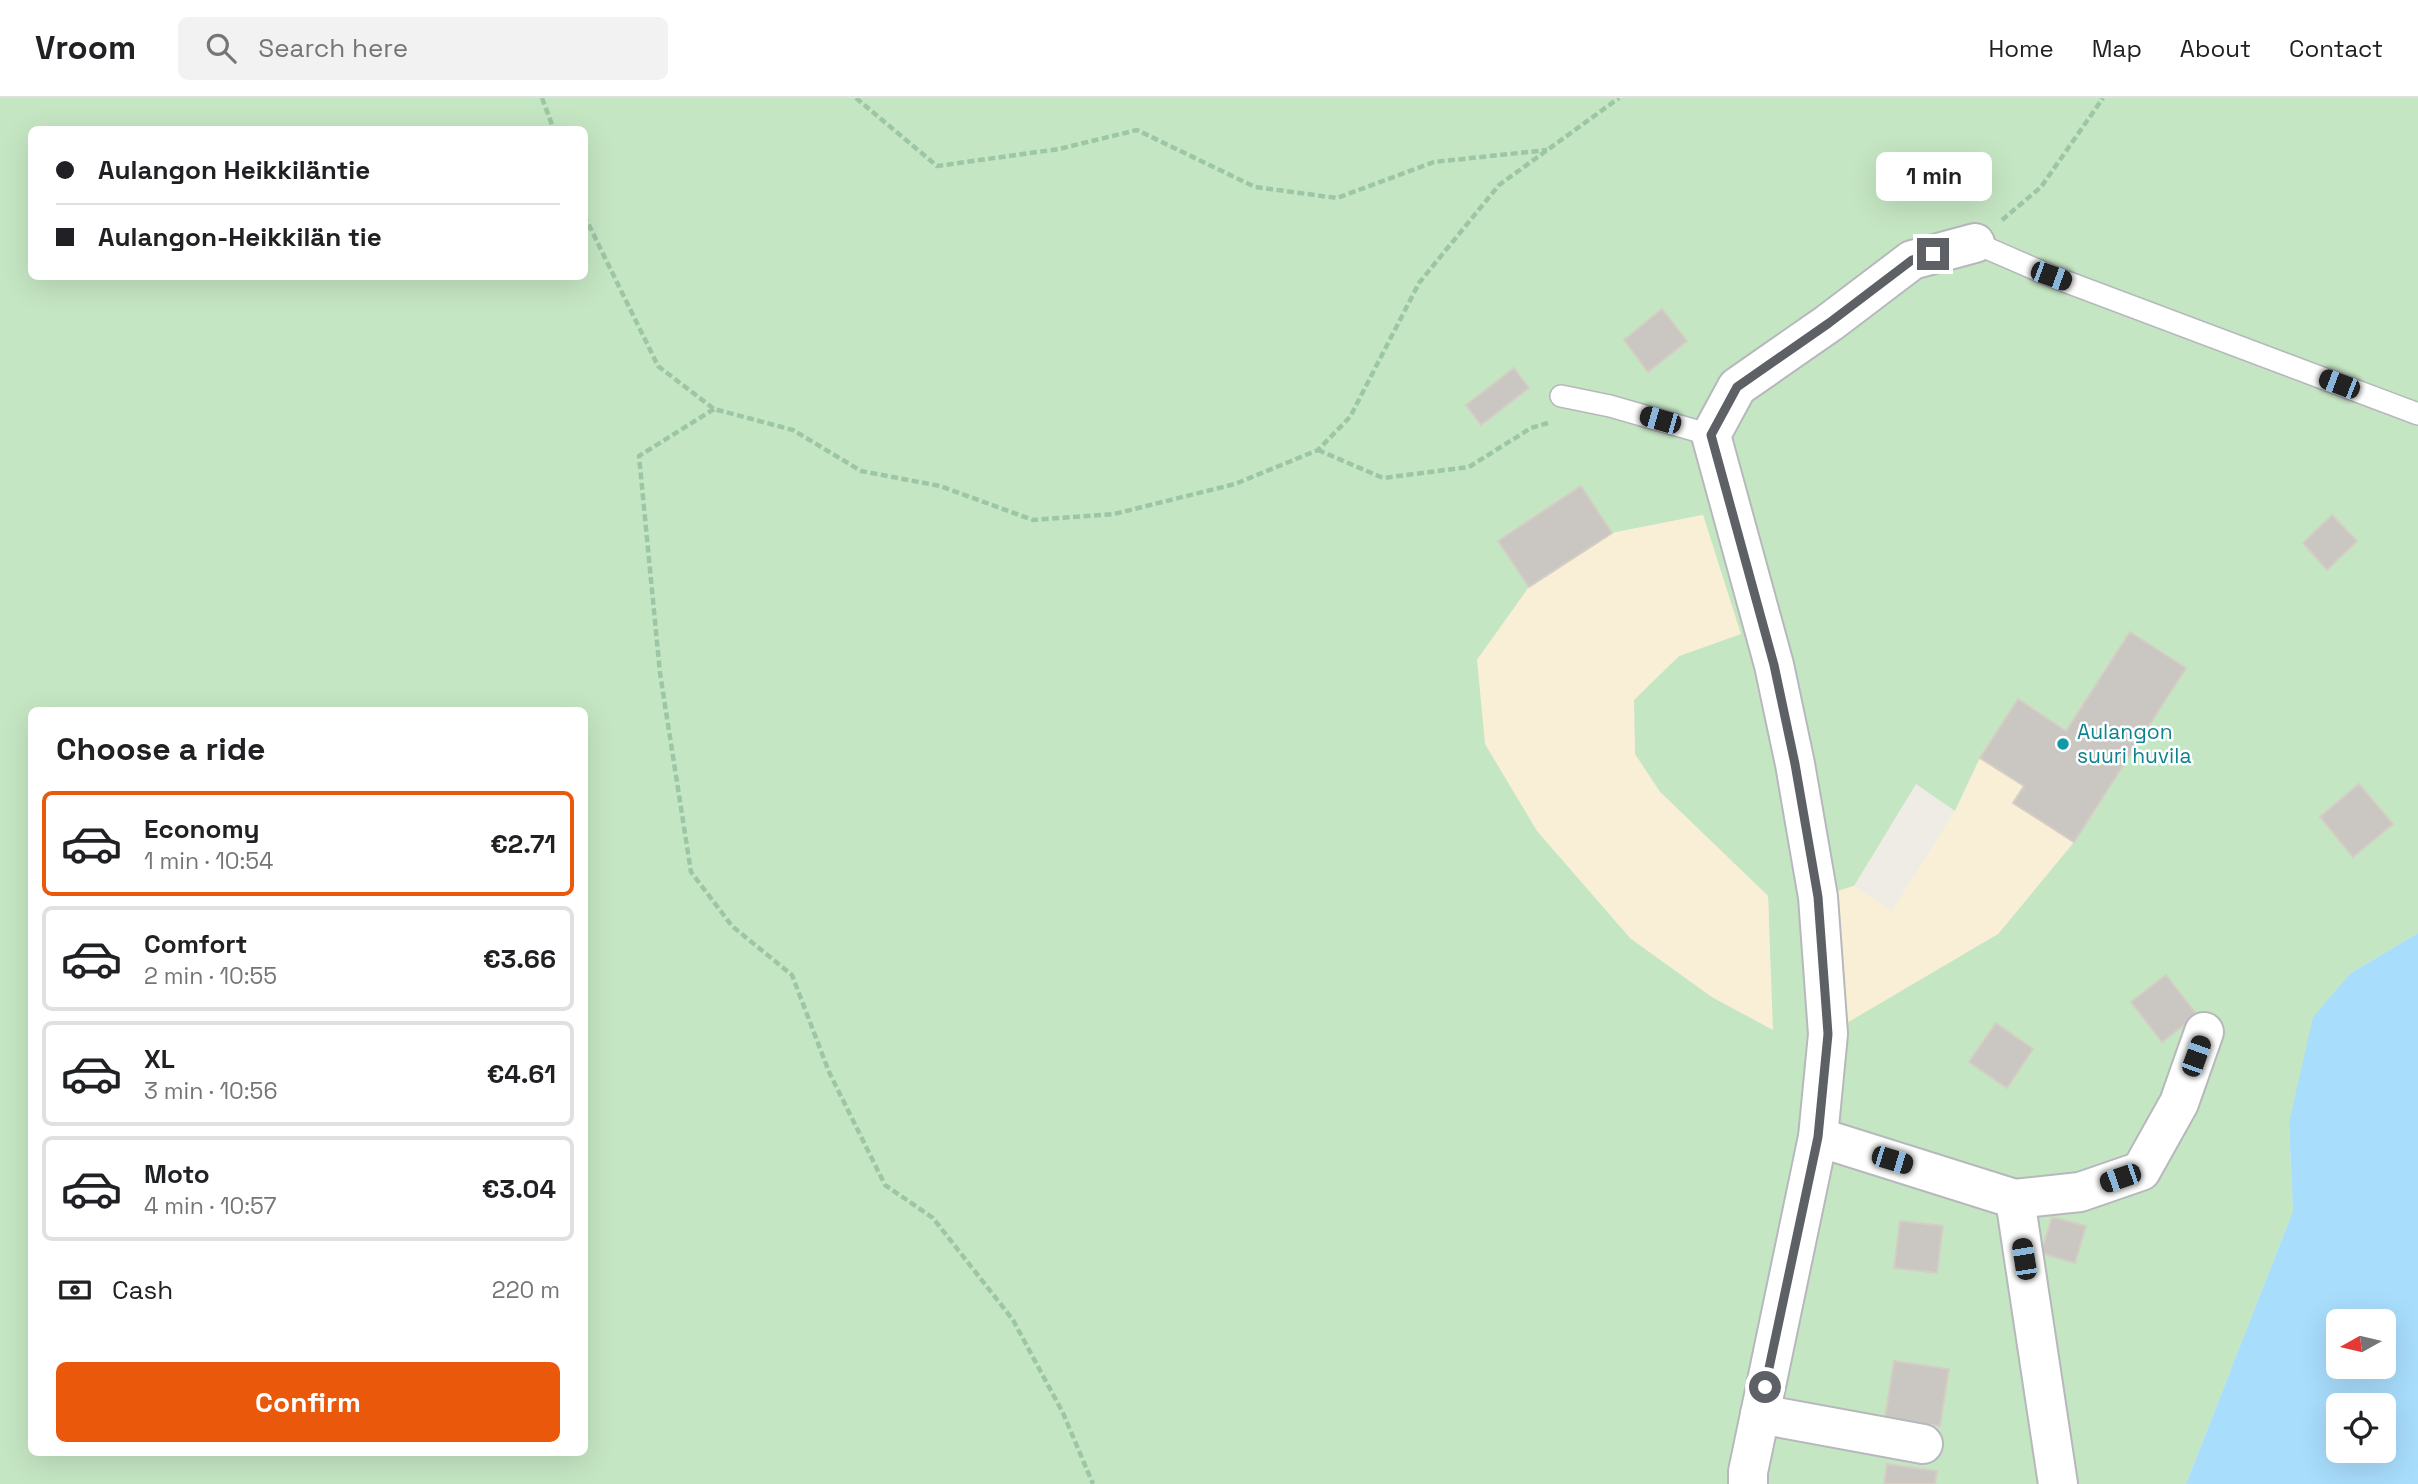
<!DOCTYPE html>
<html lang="en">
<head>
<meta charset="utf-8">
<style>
	:root { --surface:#fff; --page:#f2f2f2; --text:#202124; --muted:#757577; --line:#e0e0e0; --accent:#ea580c }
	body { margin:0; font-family:"Space Grotesk",sans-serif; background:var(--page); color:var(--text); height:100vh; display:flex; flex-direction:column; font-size:26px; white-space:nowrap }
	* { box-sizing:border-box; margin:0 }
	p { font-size:23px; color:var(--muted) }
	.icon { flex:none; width:38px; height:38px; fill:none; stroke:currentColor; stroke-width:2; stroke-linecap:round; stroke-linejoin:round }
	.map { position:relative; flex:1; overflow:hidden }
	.drawer { position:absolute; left:28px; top:609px; width:560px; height:749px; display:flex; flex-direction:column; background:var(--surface); border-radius:10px; box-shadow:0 7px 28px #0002 }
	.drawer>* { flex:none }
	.top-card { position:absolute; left:28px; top:28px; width:560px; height:154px; border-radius:10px; box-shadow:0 7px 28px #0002; display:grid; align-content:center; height:154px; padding:0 28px; background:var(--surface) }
	.needle { width:46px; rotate:262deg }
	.buttons { position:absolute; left:2326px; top:1211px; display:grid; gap:14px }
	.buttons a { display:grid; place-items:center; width:70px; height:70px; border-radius:10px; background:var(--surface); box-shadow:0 7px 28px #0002; font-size:35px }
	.end { position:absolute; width:32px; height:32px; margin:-16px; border:9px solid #5d6165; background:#fff; box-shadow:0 0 0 4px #fff }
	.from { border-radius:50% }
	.bubble { position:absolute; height:49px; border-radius:10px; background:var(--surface); box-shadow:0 7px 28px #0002; font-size:23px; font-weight:800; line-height:49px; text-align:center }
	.car { position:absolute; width:21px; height:42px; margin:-21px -10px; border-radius:9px; box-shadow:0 0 5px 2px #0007; background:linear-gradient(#222 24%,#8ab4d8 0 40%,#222 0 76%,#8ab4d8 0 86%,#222 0) }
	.top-card b { display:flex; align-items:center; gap:24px; height:66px; font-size:26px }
	.top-card b+b { border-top:2px solid var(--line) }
	.top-card i { width:18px; height:18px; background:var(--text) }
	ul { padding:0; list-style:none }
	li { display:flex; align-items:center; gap:21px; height:105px; margin:0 14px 10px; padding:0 14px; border:4px solid var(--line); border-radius:10px }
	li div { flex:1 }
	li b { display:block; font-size:26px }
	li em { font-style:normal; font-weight:800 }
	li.active { border-color:var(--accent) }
	li>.icon { width:63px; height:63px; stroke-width:1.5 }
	h2 { padding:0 28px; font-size:32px; line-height:84px }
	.pay { display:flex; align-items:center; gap:18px; height:77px; padding:0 28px; font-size:26px }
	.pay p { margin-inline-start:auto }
	.button { display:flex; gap:14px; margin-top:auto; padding:14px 28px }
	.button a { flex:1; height:80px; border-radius:10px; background:var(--accent); color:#fff; font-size:28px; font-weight:800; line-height:80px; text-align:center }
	header { display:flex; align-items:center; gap:42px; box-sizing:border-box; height:98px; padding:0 35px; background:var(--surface); border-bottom:2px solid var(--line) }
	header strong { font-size:33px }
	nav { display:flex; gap:38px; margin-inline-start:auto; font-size:24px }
	.search { width:490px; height:63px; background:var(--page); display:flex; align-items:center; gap:18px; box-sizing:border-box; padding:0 24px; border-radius:10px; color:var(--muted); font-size:26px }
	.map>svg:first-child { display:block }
</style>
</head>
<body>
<header>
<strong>Vroom</strong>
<div class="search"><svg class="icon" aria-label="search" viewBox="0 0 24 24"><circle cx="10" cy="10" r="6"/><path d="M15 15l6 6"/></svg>Search here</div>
<nav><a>Home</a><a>Map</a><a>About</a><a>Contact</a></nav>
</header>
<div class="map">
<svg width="2418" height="1386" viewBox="0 0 2418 1386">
	<rect width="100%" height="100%" fill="#efece5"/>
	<path fill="#c5e6c3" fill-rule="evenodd" d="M0,0H2418V835L2351,875L2289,1025L2293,1113L2186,1386H0ZM32,32H584V178H32ZM1581,388L1612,435L1703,417L1740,536L1679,558L1633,602L1635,657L1660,694L1768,798L1772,931L1712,899L1630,840L1477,562L1529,489L1499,443ZM2171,593L2074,744L1998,836L1818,799L1854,788L1916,686L1955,713L1980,660L2018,601L2066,633ZM32,612H584V1354H32Z"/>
	<g fill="#f9efd6">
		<path d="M1703,417L1741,536L1679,558L1634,602L1635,656L1660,694L1768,798L1773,932L1712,899L1630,840L1537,733L1485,646L1477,562L1529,489L1612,435Z"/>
		<path d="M1980,660L2024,688L2014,705L2074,744L1998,836L1828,936L1818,799L1854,788L1892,813L1955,713Z"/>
	</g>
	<path fill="#a8ddfc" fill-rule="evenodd" d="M2418,835V1386H2186L2293,1113L2289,1025L2313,919L2351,875ZM2338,1223H2384V1269H2338ZM2338,1307H2384V1353H2338Z"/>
	<g fill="#cac7c2" stroke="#d4cec4" stroke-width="2">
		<path d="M1662,211L1687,243L1648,274L1624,242Z"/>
		<path d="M1514,270L1529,290L1481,327L1466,307Z"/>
		<path d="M1581,388L1612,435L1529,489L1498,443Z"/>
		<path d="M2332,417L2357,443L2327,472L2303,445Z"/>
		<path d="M2130,534L2186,570L2074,744L2013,705L2024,688L1980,660L2018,601L2066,633Z"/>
		<path d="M2359,686L2393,726L2353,759L2320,719Z"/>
		<path d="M2166,877L2197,917L2162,944L2131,904Z"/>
		<path d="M1996,925L2033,951L2007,990L1969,964Z"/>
		<path d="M2052,1119L2086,1128L2075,1165L2041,1155Z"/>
		<path d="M1900,1123L1943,1128L1937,1175L1894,1170Z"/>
		<path d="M1894,1263L1949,1271L1940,1328L1885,1320Z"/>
		<path d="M1887,1366L1937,1373L1935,1386H1884Z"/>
	</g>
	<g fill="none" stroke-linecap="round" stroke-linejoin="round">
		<g stroke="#b6b8bc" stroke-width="24">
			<g id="lane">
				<path d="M1975,145L2051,178L2418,316"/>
				<path d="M1561,298L1610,308L1711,337"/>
			</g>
		</g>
		<g stroke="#b6b8bc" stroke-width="42">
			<g id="street">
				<path d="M1818,1039L2015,1101L2058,1386"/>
				<path d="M2015,1101L2080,1094L2141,1073L2179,1005L2204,934"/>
				<path d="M1760,1316L1923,1346"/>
				<path d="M1748,1386V1374L1818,1039L1828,936L1818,799L1795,666L1774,567L1711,337L1737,289L1829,225L1912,162L1975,145"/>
			</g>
		</g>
		<g stroke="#9cc6a6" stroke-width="4.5" stroke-dasharray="7 3.5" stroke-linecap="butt">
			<path d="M542,0L554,32"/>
			<path d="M856,0L937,68L1059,51L1137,32L1255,89L1337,100L1434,64L1547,52"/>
			<path d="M584,117L658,268L714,311L793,332L861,373L940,388L1033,422L1114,416L1235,386L1318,352L1350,319L1419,185L1499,87L1619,0"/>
			<path d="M2002,122L2041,89L2103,0"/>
			<path d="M714,311L639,358L660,575L691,774L732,828L792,877L829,974L885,1087L933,1120L1013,1222L1063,1315L1093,1386"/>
			<path d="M1318,352L1383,380L1469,369L1531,330L1548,325"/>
		</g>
		<use href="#lane" stroke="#fff" stroke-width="21"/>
		<use href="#street" stroke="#fff" stroke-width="38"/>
	</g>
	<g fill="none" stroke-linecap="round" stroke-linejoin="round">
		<path stroke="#5d6165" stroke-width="9" d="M1765,1289L1818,1039L1828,936L1818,799L1795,666L1774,567L1711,337L1737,289L1829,225L1912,162L1933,156"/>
	</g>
	<circle fill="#0f9aa8" stroke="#fff" stroke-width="2.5" cx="2063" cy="646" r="7"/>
	<g text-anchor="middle" stroke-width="5" stroke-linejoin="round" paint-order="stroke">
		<g font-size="21" fill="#0d838f" stroke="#fff" text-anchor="start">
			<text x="2077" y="641">Aulangon<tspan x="2077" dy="24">suuri huvila</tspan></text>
		</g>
	</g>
</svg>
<div class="buttons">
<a><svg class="needle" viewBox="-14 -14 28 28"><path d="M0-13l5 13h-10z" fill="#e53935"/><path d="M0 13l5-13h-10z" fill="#757577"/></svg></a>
<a><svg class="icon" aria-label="locate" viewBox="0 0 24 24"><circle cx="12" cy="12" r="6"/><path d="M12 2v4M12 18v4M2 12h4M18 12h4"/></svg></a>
</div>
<i class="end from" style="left:1765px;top:1289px"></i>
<i class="end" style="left:1933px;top:156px"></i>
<div class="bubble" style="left:1876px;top:54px;width:116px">1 min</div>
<i class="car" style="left:2051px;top:178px;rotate:110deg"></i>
<i class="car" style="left:2339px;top:286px;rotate:291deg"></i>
<i class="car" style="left:1660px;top:322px;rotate:286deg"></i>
<i class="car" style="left:2196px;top:958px;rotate:20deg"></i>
<i class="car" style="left:1892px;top:1062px;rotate:107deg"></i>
<i class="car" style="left:2120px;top:1080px;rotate:251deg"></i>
<i class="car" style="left:2024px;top:1161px;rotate:351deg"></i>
<div class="top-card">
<b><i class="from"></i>Aulangon Heikkiläntie</b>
<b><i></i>Aulangon-Heikkilän tie</b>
</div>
<section class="drawer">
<h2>Choose a ride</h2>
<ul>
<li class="active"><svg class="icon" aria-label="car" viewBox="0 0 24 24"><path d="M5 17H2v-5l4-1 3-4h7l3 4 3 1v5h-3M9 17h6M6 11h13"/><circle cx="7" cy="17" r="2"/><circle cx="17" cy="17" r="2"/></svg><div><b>Economy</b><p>1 min · 10:54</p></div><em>€2.71</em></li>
<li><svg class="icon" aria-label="car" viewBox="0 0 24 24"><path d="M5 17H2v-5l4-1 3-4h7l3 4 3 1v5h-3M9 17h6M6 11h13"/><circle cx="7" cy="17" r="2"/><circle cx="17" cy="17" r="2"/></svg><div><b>Comfort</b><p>2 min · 10:55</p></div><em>€3.66</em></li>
<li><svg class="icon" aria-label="car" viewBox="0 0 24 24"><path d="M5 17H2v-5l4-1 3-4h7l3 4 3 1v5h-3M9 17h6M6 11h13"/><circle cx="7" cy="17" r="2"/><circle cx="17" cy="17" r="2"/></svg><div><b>XL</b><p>3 min · 10:56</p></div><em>€4.61</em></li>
<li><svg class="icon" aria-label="car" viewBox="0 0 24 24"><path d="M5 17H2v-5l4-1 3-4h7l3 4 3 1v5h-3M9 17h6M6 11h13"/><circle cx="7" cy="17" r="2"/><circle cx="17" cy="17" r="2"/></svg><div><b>Moto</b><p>4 min · 10:57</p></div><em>€3.04</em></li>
</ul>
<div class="pay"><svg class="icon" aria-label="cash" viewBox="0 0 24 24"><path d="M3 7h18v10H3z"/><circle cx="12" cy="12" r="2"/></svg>Cash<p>220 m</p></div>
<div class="button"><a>Confirm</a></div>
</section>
</div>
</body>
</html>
